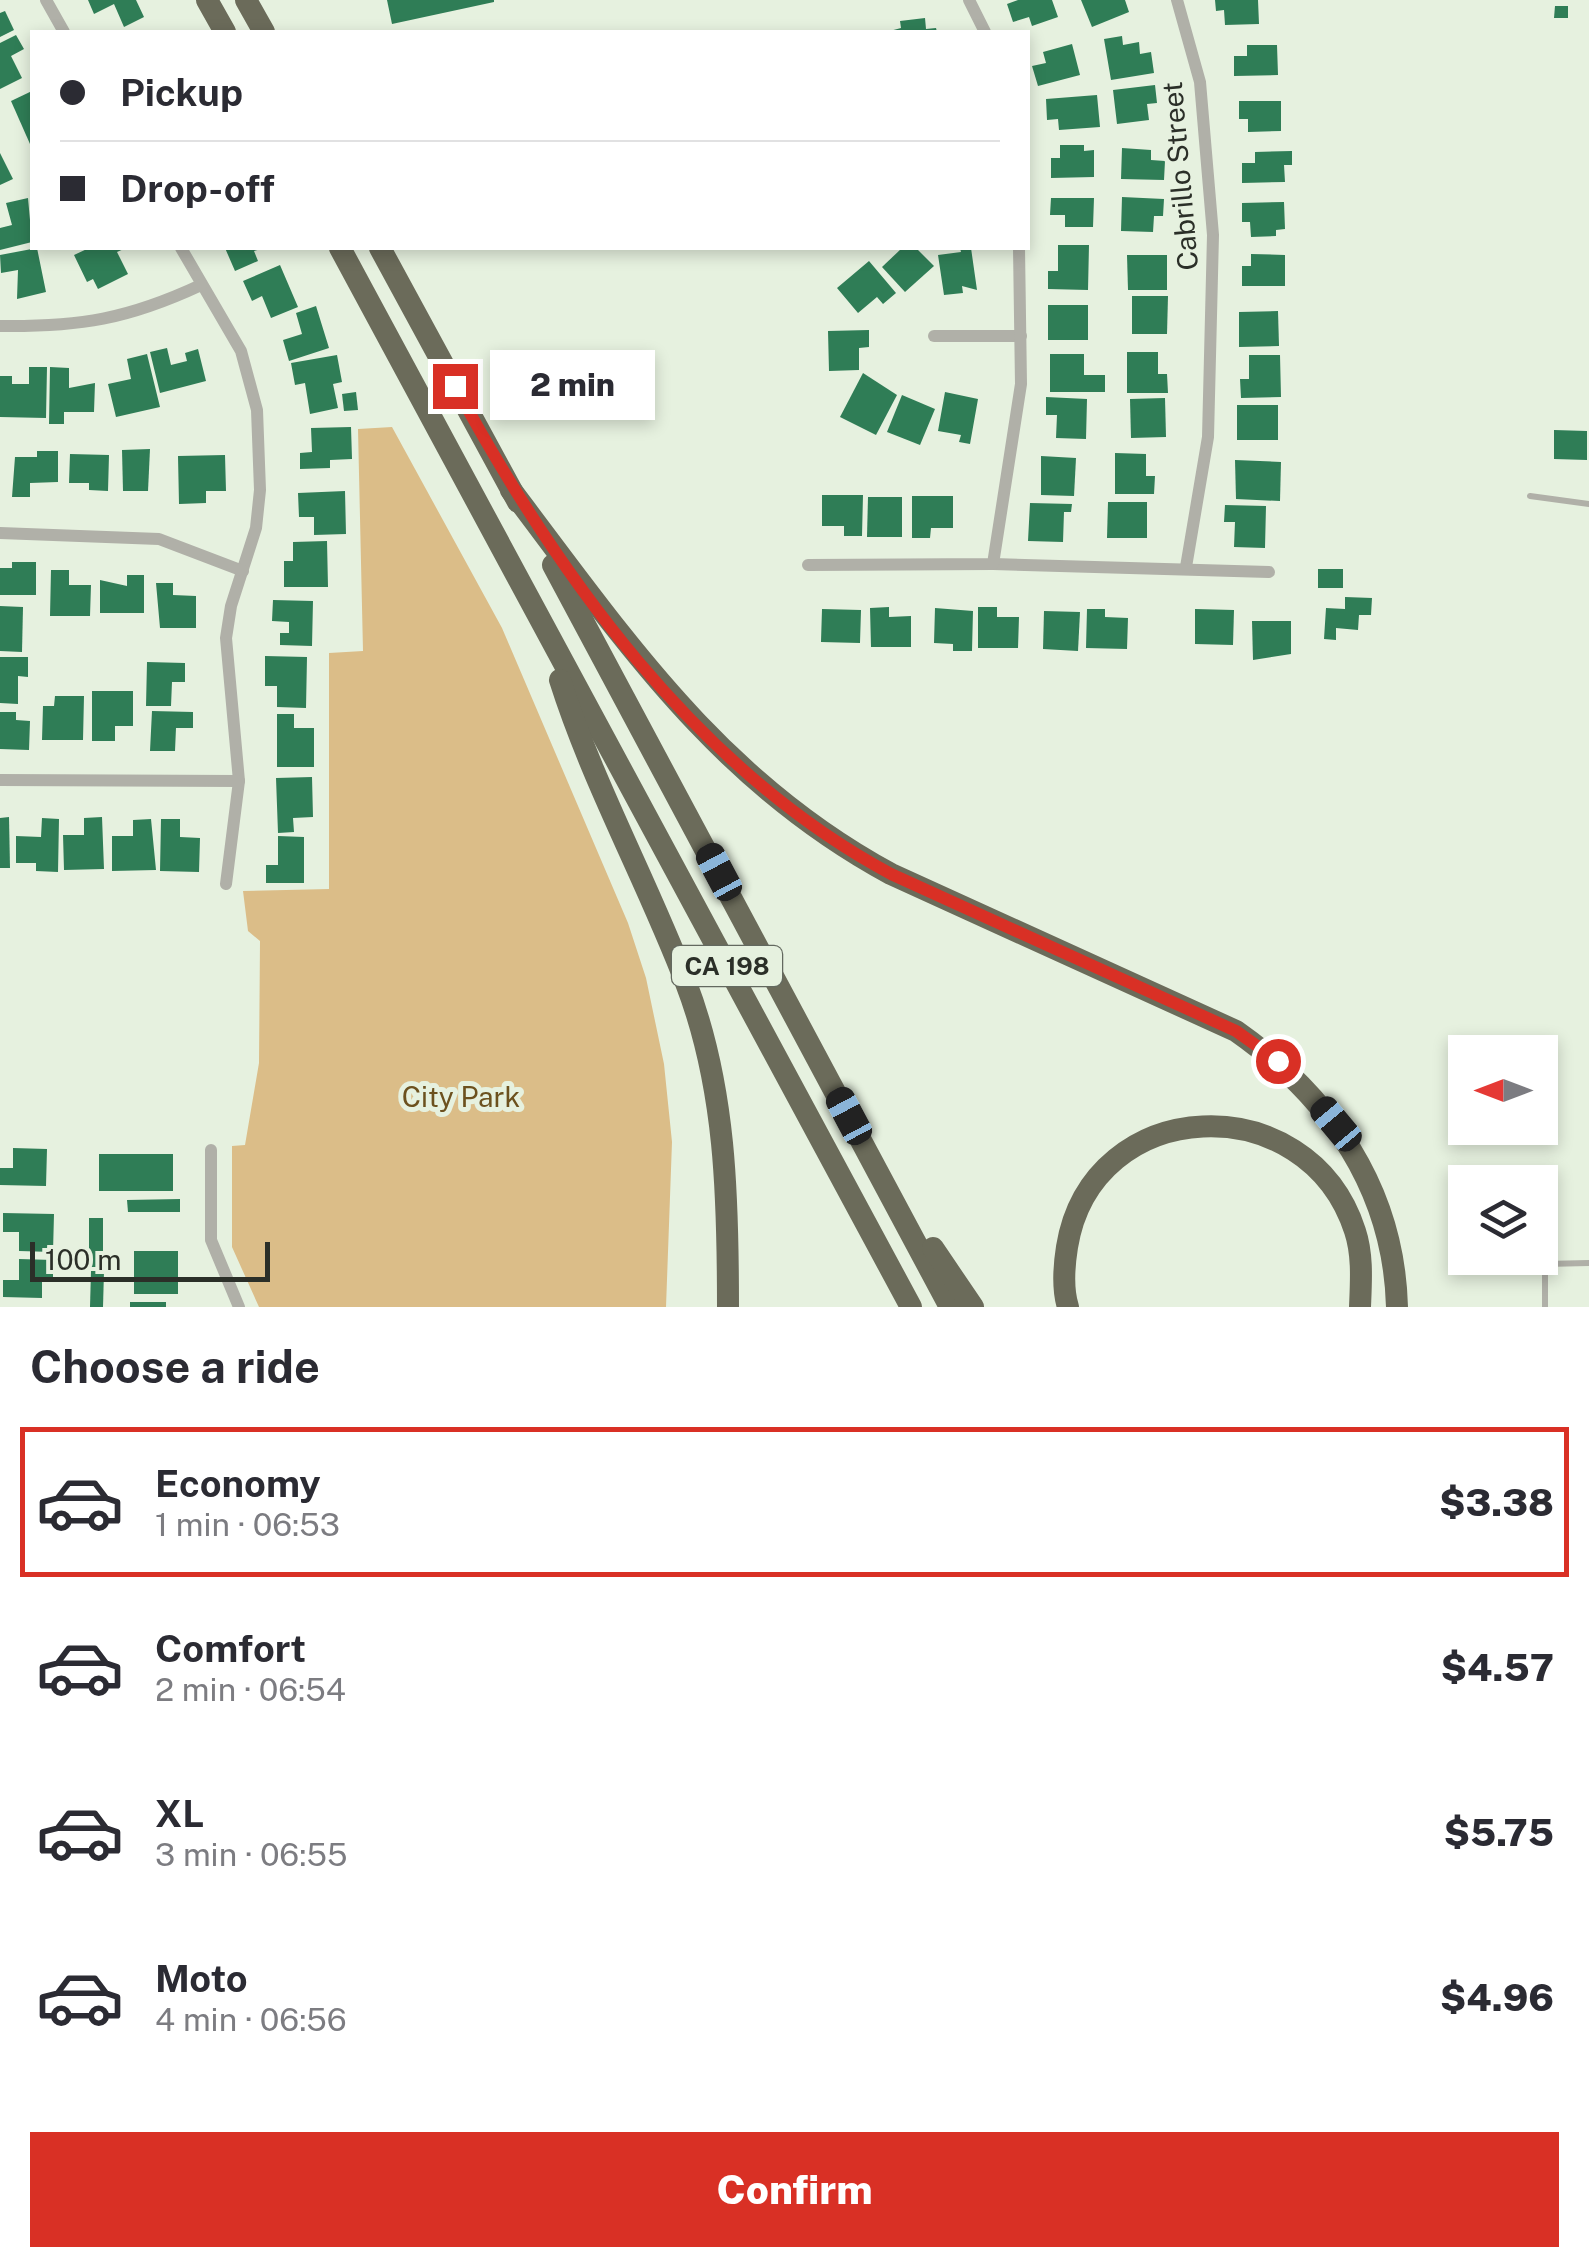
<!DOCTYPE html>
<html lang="en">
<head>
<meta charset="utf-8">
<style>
	:root { --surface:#fff; --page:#f2f2f3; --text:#2b2b33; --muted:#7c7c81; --line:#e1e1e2; --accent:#d93025 }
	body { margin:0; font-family:"Public Sans",sans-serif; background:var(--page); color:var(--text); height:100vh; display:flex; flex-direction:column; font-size:38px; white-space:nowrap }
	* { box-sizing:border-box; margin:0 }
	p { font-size:32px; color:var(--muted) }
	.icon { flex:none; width:55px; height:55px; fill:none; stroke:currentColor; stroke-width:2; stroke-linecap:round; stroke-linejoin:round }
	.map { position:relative; height:1307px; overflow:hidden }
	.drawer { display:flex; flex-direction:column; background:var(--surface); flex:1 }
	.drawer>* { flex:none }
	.guide { position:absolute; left:30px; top:30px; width:1000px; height:220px; border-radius:0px; box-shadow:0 5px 15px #0003; display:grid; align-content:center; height:220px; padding:0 30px; background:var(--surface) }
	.needle { width:65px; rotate:270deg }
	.buttons { position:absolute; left:1448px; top:1035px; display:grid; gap:20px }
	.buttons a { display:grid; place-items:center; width:110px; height:110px; border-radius:0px; background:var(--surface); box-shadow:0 5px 15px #0003; font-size:50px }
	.scale { position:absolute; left:30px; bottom:25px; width:240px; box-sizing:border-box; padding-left:10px; border:5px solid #2b2f28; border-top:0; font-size:28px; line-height:35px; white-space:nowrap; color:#2b2f28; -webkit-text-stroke:8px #e6f1df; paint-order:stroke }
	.end { position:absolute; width:45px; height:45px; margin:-22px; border:12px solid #d93025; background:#fff; box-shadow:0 0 0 5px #fff }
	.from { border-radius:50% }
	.bubble { position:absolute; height:70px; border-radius:0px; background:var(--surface); box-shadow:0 5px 15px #0003; font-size:32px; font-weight:800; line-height:70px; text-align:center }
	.car { position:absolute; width:30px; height:60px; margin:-30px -15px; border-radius:12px; box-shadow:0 0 8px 2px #0007; background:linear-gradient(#222 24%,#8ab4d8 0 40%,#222 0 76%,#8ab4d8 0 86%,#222 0) }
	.guide b { display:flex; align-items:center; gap:35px; height:95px; font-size:38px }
	.guide b+b { border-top:2px solid var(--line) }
	.guide i { width:25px; height:25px; background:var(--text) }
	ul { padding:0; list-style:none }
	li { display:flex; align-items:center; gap:30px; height:150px; margin:0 20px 15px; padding:0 10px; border:5px solid transparent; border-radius:0px }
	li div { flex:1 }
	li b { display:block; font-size:38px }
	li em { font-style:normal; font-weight:800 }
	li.current { border-color:var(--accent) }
	li>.icon { width:90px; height:90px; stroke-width:1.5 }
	h2 { padding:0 30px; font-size:45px; line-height:120px }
	.action { display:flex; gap:20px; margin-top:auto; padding:20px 30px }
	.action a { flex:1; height:115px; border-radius:0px; background:var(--accent); color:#fff; font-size:40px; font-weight:800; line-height:115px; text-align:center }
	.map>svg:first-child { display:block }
</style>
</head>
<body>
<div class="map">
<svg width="1589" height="1307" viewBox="0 0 1589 1307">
	<rect width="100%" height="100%" fill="#e6f1df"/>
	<path fill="#dbbd88" d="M392,427L502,628L628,923L646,978L664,1064L672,1142L666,1307H259L232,1247V1146L245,1145L259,1063L260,941L248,931L243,891L329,889V653L363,651L358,429Z"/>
	<g fill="#2f7d56">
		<path d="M88,0H136L144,17L124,27L114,4L94,14Z"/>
		<path d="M387,0H494V2L392,24Z"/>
		<path d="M1018,0H1052L1058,17L1032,26L1029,17L1013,22L1007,4Z"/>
		<path d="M1081,0H1125L1129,12L1092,27Z"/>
		<path d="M1215,0H1258L1259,24L1225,25L1224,10L1216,11Z"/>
		<path d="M1555,6H1568V18H1554Z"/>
		<path d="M5,11L14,30L0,37V13Z"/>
		<path d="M925,18L926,29L936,28L937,32H886L901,28L900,21Z"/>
		<path d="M16,35L24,49L11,56L22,78L0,89V43Z"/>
		<path d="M1122,36L1123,45L1139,42L1140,54L1151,52L1154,73L1111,80L1104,39Z"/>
		<path d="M1072,44L1080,75L1038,86L1032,66L1046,63L1043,52Z"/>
		<path d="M1247,45H1277L1278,75L1234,76V56H1247Z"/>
		<path d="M1155,85L1157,103L1147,104L1149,120L1117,124L1113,90Z"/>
		<path d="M32,91V142L30,144L11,101Z"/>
		<path d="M1097,95L1100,127L1059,130L1058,119L1047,120L1046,99Z"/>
		<path d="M1239,101H1281V131L1248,132V119H1239Z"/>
		<path d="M1060,145H1084V151L1094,150V177L1051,178V158H1060Z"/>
		<path d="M1122,148L1151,150V160L1165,161L1164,180L1121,179Z"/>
		<path d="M1292,151V165H1284L1285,182L1242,183V163H1255V152Z"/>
		<path d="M0,153L13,179L0,185Z"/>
		<path d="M1122,197L1164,199L1163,216H1154L1153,232L1121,231Z"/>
		<path d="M28,198L32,242L0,250V228L12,225L6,203Z"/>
		<path d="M1051,198H1094L1093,227H1065V215H1050Z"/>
		<path d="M1284,202L1285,229L1276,230V236L1251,237L1250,222H1242V203Z"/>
		<path d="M1058,245H1089L1088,290L1048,289V271H1058Z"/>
		<path d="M37,248L46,292L17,299L18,270L1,273L0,255Z"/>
		<path d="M89,248H126L117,252L128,274L98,289L93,279L87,282L74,255Z"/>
		<path d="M225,248H264L254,251L258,261L235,271Z"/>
		<path d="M902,248H916L934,266L905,292L882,267Z"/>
		<path d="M960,248H971L977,290L962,286L963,293L944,295L938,255L961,252Z"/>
		<path d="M1251,254L1285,255V286H1242V266H1251Z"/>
		<path d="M1127,255H1167V290H1128Z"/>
		<path d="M869,261L896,293L883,304L877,297L858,313L837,288Z"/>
		<path d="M280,265L298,307L271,318L262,296L252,301L243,281Z"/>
		<path d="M1132,296H1168L1167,334H1132Z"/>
		<rect x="1048" y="305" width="40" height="35"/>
		<path d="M316,306L329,348L289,361L283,340L302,334L296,313Z"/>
		<path d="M1278,311L1279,346L1239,347V312Z"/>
		<path d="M869,330V347L859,348V370L829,371L828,331Z"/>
		<path d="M167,348L171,365L187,361L185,353L198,349L206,381L160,393L150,352Z"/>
		<path d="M1127,352H1158V374H1167L1168,393H1127Z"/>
		<path d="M147,354L160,407L116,417L108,384L131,379L127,359Z"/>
		<path d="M1050,354H1084V375H1105V392H1050Z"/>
		<path d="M337,355L342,382L333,384L338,408L310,414L305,383L295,385L291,363Z"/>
		<path d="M1249,355H1280L1281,397L1241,398L1240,379H1249Z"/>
		<path d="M29,367H47L46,418L0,417V376H12V384H29Z"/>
		<path d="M50,367L69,368V388L95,383L94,412H64V424H49Z"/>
		<path d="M863,373L897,395L876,435L840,417Z"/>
		<path d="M356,392L358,410L344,411L342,394Z"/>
		<path d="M945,392L978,399L970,444L959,442L961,435L938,431Z"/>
		<path d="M902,395L935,409L920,445L887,432Z"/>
		<path d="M1046,397L1087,399L1086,439L1056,438L1057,415H1046Z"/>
		<path d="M1165,398L1166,437L1131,438L1130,399Z"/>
		<rect x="1237" y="405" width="41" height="35"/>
		<path d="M351,427L352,459L330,460V468L300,469V453L312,452L311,428Z"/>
		<path d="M1554,430L1587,431V460L1554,459Z"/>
		<path d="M150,449L148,491H123L122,450Z"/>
		<path d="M37,451H58V482L30,483V497H12L15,457H37Z"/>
		<path d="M1115,453L1146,454V476H1155L1154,494H1115Z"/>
		<path d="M70,454L109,455L108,491L89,490V483H69Z"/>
		<path d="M225,455L226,491H206V503L179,504L178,456Z"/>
		<path d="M1041,456L1076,458L1074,496L1041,495Z"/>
		<path d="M1235,460L1281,462L1280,501L1236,499Z"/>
		<path d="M345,491L346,534L314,535V517H299L298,493Z"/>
		<path d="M822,495H863L862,536H844V526H822Z"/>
		<path d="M912,496H953V528H931L930,538H912Z"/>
		<path d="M868,497H902V537H867Z"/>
		<path d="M1108,502H1147V538H1107Z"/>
		<path d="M1030,503L1072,504L1071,512H1064L1063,542L1028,541Z"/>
		<path d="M1225,505L1266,506L1265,548L1234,547L1235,522H1224Z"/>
		<path d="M327,541L328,587H284V561H293V542Z"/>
		<path d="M12,562H36V595H0V568H12Z"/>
		<rect x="1318" y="569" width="25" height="19"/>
		<path d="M51,570H69V585H91L90,616H50Z"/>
		<path d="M127,575H144V613H100V580L127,586Z"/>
		<path d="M156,583H173V595L196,596V628H160Z"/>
		<path d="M1345,597L1372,598L1371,615H1359L1358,630L1336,628V640L1324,639L1326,608L1345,609Z"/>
		<path d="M273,600L313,601L312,646L280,645V633H289V622L272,621Z"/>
		<path d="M0,606L23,607L22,652L0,651Z"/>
		<path d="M889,607V617L911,616V647H871L870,608Z"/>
		<path d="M978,607H997V617H1019L1018,648H978Z"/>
		<path d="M935,608L973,611L972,651H953V644L934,643Z"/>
		<path d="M822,609L861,610L860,643L821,642Z"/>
		<path d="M1087,609H1105V617L1128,618L1127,649L1086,648Z"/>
		<path d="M1195,609L1234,610L1233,645L1195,644Z"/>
		<path d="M1044,611L1080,612L1078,651L1043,649Z"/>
		<path d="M1252,621H1291V654L1253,660Z"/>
		<path d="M265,656L307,657L306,708L277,707V686H265Z"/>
		<path d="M0,657H28V677L18,676V704L0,703Z"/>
		<path d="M147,662L185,663V682H172L171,706H146Z"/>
		<path d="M92,691H133V726H115V741H92Z"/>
		<path d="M55,696H84L83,740H42L43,706H54Z"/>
		<path d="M152,711L193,712V728H176L175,751H150Z"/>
		<path d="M0,712H16V720L30,721L29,750L0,749Z"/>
		<path d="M277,714H294V728H314V767H277Z"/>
		<path d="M312,777L313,817L293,818L294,832L278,833L276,778Z"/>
		<path d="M9,817L10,868H0V818Z"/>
		<path d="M102,817L104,869L64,870L63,835H84V818Z"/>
		<path d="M42,818L59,819L58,872L36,871V863H16V836L41,837Z"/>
		<path d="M151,819L156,870L112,871V836H133V820Z"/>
		<path d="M161,819H180V837L200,838L199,872L160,871Z"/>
		<path d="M278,836L304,837V883H266V865H278Z"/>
		<path d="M13,1148L47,1149L46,1186L0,1185V1168H13Z"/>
		<rect x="99" y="1154" width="74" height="37"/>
		<path d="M180,1199V1212H128L127,1200Z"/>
		<path d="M3,1213L54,1214L53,1252L19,1251V1232H3Z"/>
		<rect x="89" y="1218" width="14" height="49"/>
		<rect x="134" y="1251" width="44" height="43"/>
		<path d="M19,1259L53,1260V1280H42V1298L3,1297V1280H19Z"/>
		<path d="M91,1271H104L103,1307H90Z"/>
		<rect x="130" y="1302" width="36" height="5"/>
	</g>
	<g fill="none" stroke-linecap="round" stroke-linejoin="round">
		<g stroke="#b0b0a8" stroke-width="6">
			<path d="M1530,496L1589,504"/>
			<path d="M1545,1307V1264L1589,1263"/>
		</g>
		<g stroke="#b0b0a8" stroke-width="12">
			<path d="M46,0L64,32"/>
			<path d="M969,0L985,32"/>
			<path d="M1177,0L1200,82L1213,235L1208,437L1186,567"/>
			<path d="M181,248L241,351L257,410L260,490L256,528L231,606L226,638L239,781L226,884"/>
			<path d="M0,326C80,327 128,319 201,285"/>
			<path d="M934,336H1021"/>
			<path d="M0,533L159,539L243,571"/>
			<path d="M993,564L1269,572"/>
			<path d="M808,565L993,564L1021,384L1019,248"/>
			<path d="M0,780L239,781"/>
			<path d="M211,1150V1240L239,1307"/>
		</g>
		<g stroke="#6b6b5a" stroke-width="22">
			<path d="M207,0L225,32"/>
			<path d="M246,0L264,32"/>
			<path d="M340,248L911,1307"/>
			<path d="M380,248L518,502"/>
			<path d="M511,490C626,642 719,781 891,874L1236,1031C1330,1097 1394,1189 1397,1307"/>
			<path d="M553,565L950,1307"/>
			<path d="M560,680C593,784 647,881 686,983C726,1087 728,1198 728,1307"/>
			<path d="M933,1248L973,1307"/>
			<path d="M1068,1307C1062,1288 1064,1266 1067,1247C1092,1093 1308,1085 1355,1231C1363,1255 1361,1282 1360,1307"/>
		</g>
	</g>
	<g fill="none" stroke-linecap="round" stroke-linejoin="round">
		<path stroke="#d93025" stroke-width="12" d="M455,386C558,576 697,770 891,874L1236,1031L1278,1061"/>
	</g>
	<g text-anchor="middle" stroke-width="10" stroke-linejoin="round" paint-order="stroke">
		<rect fill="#e6f1df" stroke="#63695f" stroke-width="2.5" x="672" y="946" width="110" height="40" rx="8"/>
		<g font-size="25" font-weight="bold" fill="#2b2f28">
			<text x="727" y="975">CA 198</text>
		</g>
		<g font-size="28" fill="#2b2f28" stroke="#e6f1df">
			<text transform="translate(1180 176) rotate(-95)" y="10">Cabrillo Street</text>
		</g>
		<g font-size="28" fill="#6c511e" stroke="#e6f1df">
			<text x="461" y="1107">City Park</text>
		</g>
	</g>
</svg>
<div class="buttons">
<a><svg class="needle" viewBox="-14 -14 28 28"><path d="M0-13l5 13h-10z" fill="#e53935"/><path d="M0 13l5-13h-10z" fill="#7c7c81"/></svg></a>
<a><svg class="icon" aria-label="layers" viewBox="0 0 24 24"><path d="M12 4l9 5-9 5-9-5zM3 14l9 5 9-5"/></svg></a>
</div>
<div class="scale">100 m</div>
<i class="end from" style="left:1278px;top:1061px"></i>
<i class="end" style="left:455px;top:386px"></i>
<div class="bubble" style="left:490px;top:350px;width:165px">2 min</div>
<i class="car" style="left:719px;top:872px;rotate:332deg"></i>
<i class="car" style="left:849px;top:1116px;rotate:332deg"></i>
<i class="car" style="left:1336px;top:1124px;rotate:320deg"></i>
<div class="guide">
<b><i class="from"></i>Pickup</b>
<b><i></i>Drop-off</b>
</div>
</div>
<section class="drawer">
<h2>Choose a ride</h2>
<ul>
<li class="current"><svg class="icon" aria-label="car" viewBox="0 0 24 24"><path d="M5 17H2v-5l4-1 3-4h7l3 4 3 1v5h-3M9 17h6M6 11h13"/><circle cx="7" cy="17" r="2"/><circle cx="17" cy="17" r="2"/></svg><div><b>Economy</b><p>1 min · 06:53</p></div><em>$3.38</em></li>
<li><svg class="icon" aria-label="car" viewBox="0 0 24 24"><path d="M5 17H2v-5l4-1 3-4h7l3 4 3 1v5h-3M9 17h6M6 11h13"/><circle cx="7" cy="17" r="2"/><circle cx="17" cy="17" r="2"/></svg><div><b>Comfort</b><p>2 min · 06:54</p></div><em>$4.57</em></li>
<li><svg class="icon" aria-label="car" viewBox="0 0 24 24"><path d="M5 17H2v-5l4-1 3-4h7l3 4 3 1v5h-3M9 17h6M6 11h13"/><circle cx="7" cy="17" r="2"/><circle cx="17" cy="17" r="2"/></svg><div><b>XL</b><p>3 min · 06:55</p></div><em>$5.75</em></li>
<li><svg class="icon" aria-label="car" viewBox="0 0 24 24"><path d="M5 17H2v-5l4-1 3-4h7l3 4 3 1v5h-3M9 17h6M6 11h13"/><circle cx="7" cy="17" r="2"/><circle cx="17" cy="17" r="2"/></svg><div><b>Moto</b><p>4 min · 06:56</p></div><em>$4.96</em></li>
</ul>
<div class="action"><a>Confirm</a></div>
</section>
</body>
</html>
